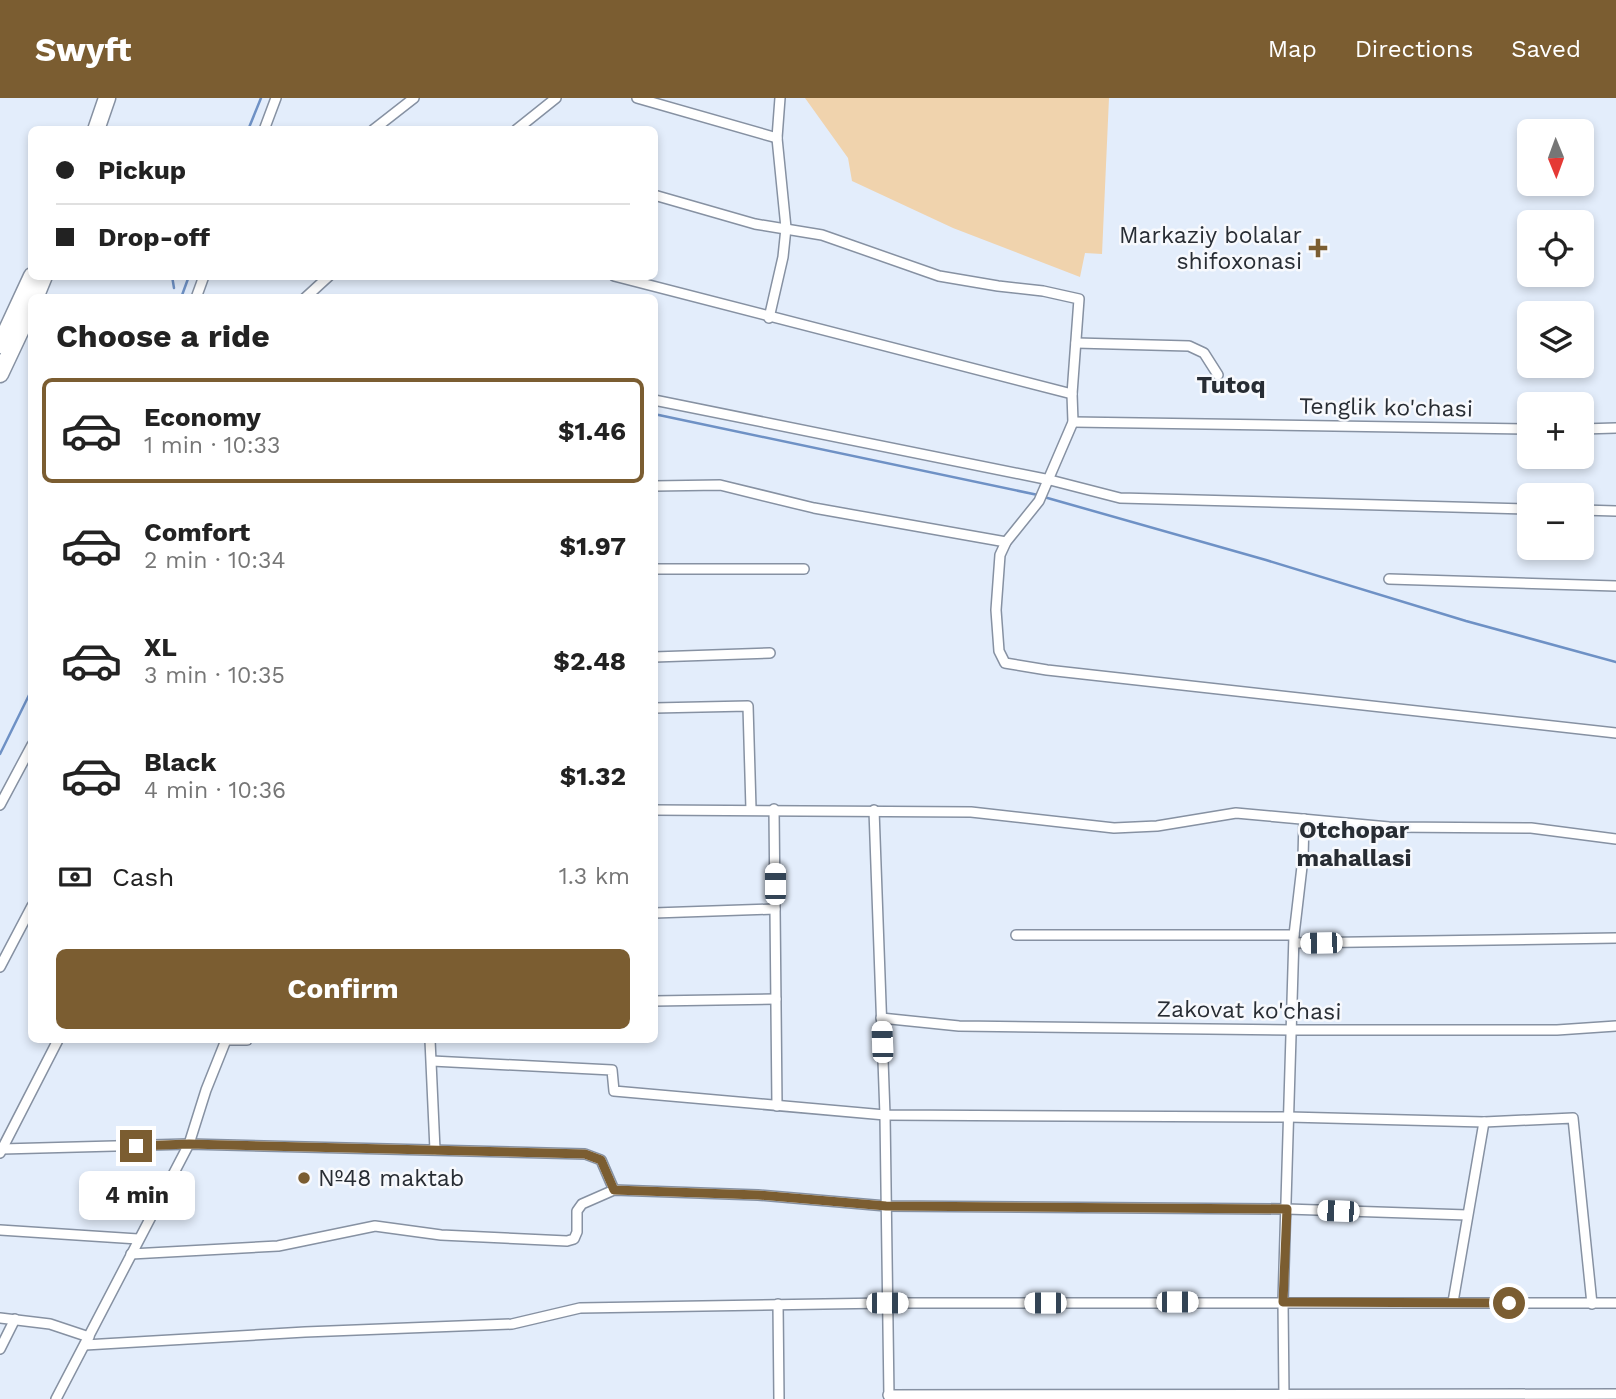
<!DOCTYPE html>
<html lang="en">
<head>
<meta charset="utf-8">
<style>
	:root { --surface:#fff; --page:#f2f2f2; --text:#222; --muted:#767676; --line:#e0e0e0; --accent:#7b5d31 }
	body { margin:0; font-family:"Work Sans",sans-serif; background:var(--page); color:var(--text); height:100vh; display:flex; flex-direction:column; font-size:26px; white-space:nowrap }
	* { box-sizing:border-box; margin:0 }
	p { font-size:23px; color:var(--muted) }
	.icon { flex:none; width:38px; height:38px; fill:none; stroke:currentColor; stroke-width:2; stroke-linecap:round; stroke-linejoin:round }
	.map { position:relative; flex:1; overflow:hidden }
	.panel { position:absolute; left:28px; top:196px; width:630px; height:749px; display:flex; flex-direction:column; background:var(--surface); border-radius:10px; box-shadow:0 4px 10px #0003 }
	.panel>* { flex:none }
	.guide { position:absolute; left:28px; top:28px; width:630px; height:154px; border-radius:10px; box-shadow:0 4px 10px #0003; display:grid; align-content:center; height:154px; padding:0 28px; background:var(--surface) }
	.needle { width:46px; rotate:179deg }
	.fabs { position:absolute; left:1517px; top:21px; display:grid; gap:14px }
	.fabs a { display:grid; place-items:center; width:77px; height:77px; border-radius:10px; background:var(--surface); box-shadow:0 4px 10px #0003; font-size:35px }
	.end { position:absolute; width:32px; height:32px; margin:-16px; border:9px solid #7b5d31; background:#fff; box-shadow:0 0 0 4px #fff }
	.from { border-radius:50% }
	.bubble { position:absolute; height:49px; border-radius:10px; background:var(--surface); box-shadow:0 4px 10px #0003; font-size:23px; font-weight:700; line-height:49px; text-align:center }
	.car { position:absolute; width:21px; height:42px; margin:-21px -10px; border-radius:9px; box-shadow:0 0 5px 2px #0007; background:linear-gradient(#fff 24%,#345 0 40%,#fff 0 76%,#345 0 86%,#fff 0) }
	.guide b { display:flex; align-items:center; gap:24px; height:66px; font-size:26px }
	.guide b+b { border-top:2px solid var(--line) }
	.guide i { width:18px; height:18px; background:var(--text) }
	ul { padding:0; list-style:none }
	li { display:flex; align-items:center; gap:21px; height:105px; margin:0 14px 10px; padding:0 14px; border:4px solid transparent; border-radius:10px }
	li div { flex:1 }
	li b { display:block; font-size:26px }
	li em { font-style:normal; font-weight:700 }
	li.current { border-color:var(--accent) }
	li>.icon { width:63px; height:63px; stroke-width:1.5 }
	h2 { padding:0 28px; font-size:32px; line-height:84px }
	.pay { display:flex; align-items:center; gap:18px; height:77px; padding:0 28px; font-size:26px }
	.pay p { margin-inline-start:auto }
	.button { display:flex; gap:14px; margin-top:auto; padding:14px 28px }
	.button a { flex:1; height:80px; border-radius:10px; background:var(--accent); color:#fff; font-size:28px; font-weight:700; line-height:80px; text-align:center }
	header { display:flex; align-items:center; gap:42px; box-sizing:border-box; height:98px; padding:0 35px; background:var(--accent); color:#fff }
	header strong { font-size:33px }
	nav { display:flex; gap:38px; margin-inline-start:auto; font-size:24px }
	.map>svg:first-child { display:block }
</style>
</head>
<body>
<header>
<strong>Swyft</strong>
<nav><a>Map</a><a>Directions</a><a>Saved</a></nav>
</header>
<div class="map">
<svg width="1616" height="1301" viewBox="0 0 1616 1301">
	<rect width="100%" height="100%" fill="#e3edfb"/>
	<path fill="#f0d3ad" d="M805,0H1109L1102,156L1085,155L1080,179L953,130L852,83L848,60Z"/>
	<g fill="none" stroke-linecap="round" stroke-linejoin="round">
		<g stroke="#6e91c5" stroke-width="2.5">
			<path d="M248,32L261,0"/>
			<path d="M172,178L174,190"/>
			<path d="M181,200L189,178"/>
			<path d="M654,316L1038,397"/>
			<path d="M1044,399L1266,462L1466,523L1616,564"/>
			<path d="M0,656L32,591"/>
		</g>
		<g stroke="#8691a2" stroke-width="12">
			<g id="street">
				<path d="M637,0L777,40"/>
				<path d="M264,32L276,0"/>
				<path d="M373,32L414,0"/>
				<path d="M516,32L556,0"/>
				<path d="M654,97L755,126L822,137L939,178L998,188L1043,193L1079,201L1072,296L1073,324L1039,403L1006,444L1000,457L996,512L999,553L1005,565L1047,572L1616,635"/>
				<path d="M614,178L1072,296"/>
				<path d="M196,200L204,178"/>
				<path d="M305,200L329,178"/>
				<path d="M769,220L783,159L786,130L777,40L780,0"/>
				<path d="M1076,245L1189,248L1204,255L1218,277"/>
				<path d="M654,302L1050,382L1120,400L1530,411"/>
				<path d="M1073,324L1530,331"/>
				<path d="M1582,331L1616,330"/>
				<path d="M654,388L720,387L814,410L1006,444"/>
				<path d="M1582,412L1616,413"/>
				<path d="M654,471H804"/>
				<path d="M1389,481L1616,488"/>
				<path d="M654,559L770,555"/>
				<path d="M654,610L748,608L751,711"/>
				<path d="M0,707L32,647"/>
				<path d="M774,711L777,1008"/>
				<path d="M654,712L971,714L1114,730L1157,728L1236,715L1389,729L1531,730L1616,741"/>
				<path d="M874,712L885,1017L889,1299"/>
				<path d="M654,815L775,811"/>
				<path d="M1016,837H1294"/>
				<path d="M1295,845L1616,840"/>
				<path d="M0,869L32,808"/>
				<path d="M654,903L776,901"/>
				<path d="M881,920L959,928L1292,932H1557L1616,928"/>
				<path d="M226,942H247"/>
				<path d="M430,942L435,1052"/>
				<path d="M432,963L612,972L614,993L885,1017L1289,1019L1484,1024L1573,1020L1592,1206"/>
				<path d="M2,1051L189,1046L585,1056L601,1062L614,1092"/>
				<path d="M0,1055L58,942"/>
				<path d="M0,1132L138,1141"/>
				<path d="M131,1156L278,1148L375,1128L441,1137L567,1143L574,1141L577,1134V1113L582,1106L614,1092L758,1097L886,1108L1287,1111L1467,1117"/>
				<path d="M1453,1204L1484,1024"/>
				<path d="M778,1206L779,1301"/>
				<path d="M0,1220L50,1226L89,1239"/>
				<path d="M85,1247L305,1234L512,1226L580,1210L886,1205H1616"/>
				<path d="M0,1251L15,1221"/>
				<path d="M888,1297L1616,1296"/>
				<path d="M1284,1299L1283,1204L1294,837L1303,760L1304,721"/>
				<path d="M56,1301L189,1046L206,992L226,942"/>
			</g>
		</g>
		<g stroke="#8691a2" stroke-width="19">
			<g id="highway">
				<path d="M96,32L107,0"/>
				<path d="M35,200L44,178"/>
				<path d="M0,247L32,178"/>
				<path d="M0,276L32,208"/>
			</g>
		</g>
		<use href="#street" stroke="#fff" stroke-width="9"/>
		<use href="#highway" stroke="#fff" stroke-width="16"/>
	</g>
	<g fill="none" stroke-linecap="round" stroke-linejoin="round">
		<path stroke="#7b5d31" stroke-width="9" d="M136,1048L189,1046L585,1056L601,1062L614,1092L758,1097L886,1108L1287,1111L1283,1204L1509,1205"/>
	</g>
	<g fill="#7b5d31" stroke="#f7f9fd" stroke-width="2.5">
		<path d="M1314.5 139.5h7v7h7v7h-7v7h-7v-7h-7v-7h7z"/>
		<circle cx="304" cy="1080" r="7"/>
	</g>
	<g text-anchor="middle" stroke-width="5" stroke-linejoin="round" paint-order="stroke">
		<g font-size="23" fill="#282d34" stroke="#f7f9fd" text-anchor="end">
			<text x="1302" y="145">Markaziy bolalar<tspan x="1302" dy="26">shifoxonasi</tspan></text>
			<text x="318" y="1088" text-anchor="start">№48 maktab</text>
		</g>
		<g font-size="23" fill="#282d34" stroke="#f7f9fd">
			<text transform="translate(1386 309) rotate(1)" y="8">Tenglik ko'chasi</text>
			<text transform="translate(1249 912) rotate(1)" y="8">Zakovat ko'chasi</text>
		</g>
		<g font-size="24" font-weight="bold" fill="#282d34" stroke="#f7f9fd">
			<text x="1231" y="295">Tutoq</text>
			<text x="1354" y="740">Otchopar<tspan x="1354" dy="28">mahallasi</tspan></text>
		</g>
	</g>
</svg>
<div class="fabs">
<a><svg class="needle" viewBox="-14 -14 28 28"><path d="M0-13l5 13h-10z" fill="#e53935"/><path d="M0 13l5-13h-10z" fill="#767676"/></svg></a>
<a><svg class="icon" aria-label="locate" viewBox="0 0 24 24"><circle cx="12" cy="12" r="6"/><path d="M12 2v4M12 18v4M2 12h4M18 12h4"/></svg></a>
<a><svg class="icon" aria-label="layers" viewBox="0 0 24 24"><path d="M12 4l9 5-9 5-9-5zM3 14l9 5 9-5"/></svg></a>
<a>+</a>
<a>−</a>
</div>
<i class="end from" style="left:1509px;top:1205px"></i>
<i class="end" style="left:136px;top:1048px"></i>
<div class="bubble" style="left:79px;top:1073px;width:116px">4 min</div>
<i class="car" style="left:775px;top:786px;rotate:0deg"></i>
<i class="car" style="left:1321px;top:845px;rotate:269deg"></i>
<i class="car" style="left:882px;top:944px;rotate:358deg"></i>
<i class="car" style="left:1338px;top:1113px;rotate:272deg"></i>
<i class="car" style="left:1177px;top:1204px;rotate:90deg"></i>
<i class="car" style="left:887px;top:1205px;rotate:90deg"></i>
<i class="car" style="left:1045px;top:1205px;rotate:270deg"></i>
<div class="guide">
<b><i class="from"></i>Pickup</b>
<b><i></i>Drop-off</b>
</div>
<section class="panel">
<h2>Choose a ride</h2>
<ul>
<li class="current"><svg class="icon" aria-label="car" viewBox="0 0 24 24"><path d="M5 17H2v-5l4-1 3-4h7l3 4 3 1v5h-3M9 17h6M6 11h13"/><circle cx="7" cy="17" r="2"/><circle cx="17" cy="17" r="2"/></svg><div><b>Economy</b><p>1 min · 10:33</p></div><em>$1.46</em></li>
<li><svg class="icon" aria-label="car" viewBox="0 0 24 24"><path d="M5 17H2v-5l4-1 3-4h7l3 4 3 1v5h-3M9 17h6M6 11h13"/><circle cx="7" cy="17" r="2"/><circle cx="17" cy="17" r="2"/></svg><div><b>Comfort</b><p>2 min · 10:34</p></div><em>$1.97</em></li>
<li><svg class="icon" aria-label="car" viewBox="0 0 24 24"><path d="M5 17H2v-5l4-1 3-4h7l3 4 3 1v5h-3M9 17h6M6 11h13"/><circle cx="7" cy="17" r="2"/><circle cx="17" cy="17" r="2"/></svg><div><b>XL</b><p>3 min · 10:35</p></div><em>$2.48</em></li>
<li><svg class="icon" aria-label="car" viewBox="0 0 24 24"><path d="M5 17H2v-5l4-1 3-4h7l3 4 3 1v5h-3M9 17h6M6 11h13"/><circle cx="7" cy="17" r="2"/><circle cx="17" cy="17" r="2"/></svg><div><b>Black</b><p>4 min · 10:36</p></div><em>$1.32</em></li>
</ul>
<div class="pay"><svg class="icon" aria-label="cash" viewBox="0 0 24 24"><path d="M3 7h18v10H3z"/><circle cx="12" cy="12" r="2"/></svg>Cash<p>1.3 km</p></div>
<div class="button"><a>Confirm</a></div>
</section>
</div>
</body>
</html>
